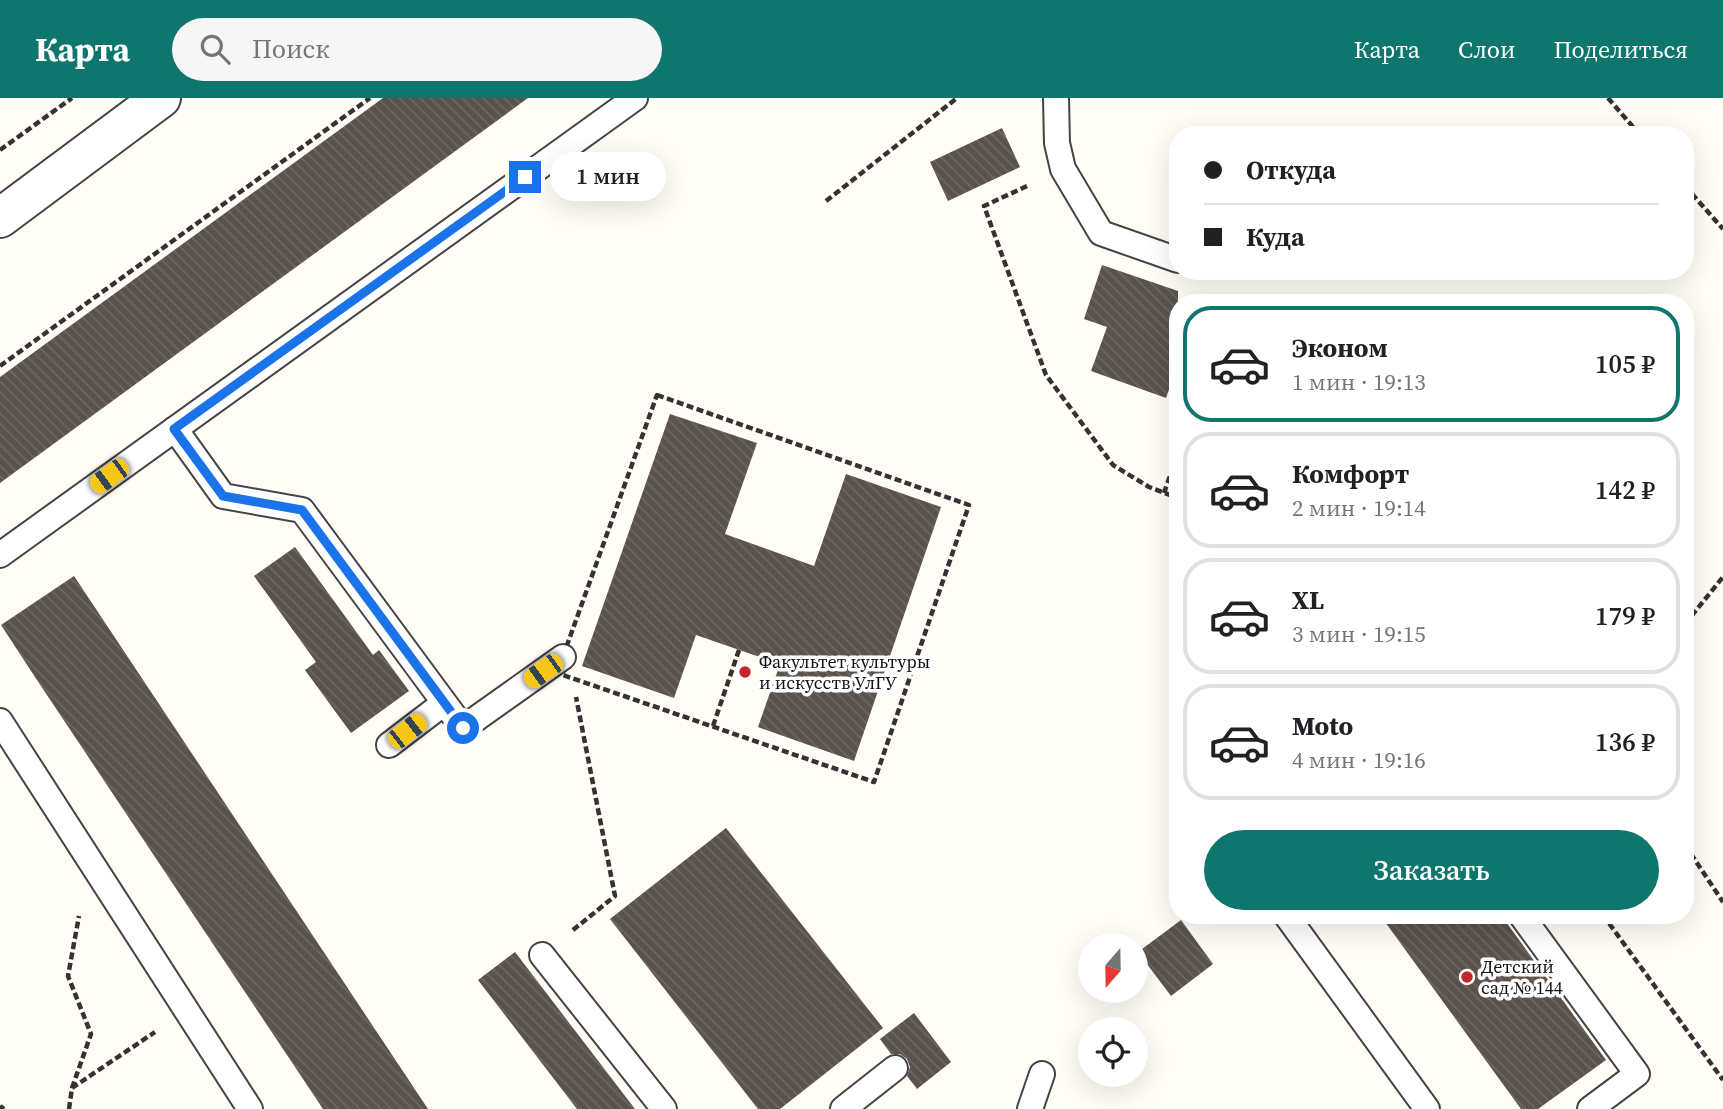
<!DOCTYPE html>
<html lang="ru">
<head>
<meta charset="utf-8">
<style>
	:root { --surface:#fff; --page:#f6f6f6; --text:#202124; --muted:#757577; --line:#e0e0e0; --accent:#0f766e }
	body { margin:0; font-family:"Source Serif 4",serif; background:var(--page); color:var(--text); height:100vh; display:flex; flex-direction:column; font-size:26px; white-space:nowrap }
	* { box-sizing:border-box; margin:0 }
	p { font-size:23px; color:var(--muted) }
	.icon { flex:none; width:38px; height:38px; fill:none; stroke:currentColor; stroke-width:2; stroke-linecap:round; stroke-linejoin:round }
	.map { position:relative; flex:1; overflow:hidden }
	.details { position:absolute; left:1169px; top:196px; width:525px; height:630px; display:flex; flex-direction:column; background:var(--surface); border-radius:28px; box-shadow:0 7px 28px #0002 }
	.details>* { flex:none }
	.hud { position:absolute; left:1169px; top:28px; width:525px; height:154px; border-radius:28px; box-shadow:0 7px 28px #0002; display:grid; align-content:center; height:154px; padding:0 35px; background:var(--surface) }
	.needle { width:46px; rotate:200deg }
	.buttons { position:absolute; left:1078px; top:835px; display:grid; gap:14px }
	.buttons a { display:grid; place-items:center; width:70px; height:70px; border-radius:50%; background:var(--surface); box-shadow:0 7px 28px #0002; font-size:35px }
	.end { position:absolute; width:32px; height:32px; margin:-16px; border:9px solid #1a73e8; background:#fff; box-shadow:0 0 0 4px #fff }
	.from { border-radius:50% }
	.bubble { position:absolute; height:49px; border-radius:24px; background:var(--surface); box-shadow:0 7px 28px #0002; font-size:23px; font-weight:600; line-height:49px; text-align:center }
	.car { position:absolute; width:21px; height:42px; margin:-21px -10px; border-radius:9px; box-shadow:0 0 5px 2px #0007; background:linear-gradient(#f5c518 24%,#345 0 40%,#f5c518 0 76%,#345 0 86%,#f5c518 0) }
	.hud b { display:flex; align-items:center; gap:24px; height:66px; font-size:26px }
	.hud b+b { border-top:2px solid var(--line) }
	.hud i { width:18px; height:18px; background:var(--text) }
	ul { padding:12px 0 0; list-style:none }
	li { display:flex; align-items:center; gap:21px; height:116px; margin:0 14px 10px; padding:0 21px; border:4px solid var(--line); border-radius:28px }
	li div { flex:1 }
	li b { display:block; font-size:26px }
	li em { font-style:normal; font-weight:600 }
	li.current { border-color:var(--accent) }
	li>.icon { width:63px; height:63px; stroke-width:1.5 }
	.cta { display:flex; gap:14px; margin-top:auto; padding:14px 35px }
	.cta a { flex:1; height:80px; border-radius:42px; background:var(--accent); color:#fff; font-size:28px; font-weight:600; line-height:80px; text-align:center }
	header { display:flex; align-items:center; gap:42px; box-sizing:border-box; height:98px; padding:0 35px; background:var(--accent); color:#fff }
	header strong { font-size:33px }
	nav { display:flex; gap:38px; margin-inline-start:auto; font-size:24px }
	.search { width:490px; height:63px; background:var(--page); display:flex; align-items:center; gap:18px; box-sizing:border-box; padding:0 24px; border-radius:38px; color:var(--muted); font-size:26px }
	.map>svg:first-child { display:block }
</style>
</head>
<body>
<header>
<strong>Карта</strong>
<div class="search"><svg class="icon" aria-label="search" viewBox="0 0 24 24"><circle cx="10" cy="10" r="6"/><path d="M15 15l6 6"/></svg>Поиск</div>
<nav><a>Карта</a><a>Слои</a><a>Поделиться</a></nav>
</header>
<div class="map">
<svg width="1723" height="1011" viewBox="0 0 1723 1011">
	<defs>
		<pattern id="building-back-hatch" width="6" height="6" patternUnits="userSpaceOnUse" patternTransform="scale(1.75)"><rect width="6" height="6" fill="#5a524d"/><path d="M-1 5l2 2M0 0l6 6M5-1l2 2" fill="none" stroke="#6d6662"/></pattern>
	</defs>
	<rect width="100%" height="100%" fill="#fffdf5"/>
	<g fill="url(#building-back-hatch)">
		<path d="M383,0H528L0,385V279Z"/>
		<path d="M1002,30L1020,69L948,103L930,64Z"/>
		<path d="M1102,167L1178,193V266L1166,300L1091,273L1107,229L1084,221Z"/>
		<path d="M670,316L757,345L725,436L814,468L846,376L941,409L854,663L758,629L780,566L696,537L674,600L582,568Z"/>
		<path d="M295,449L373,557L379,552L409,593L351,635L305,572L316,564L254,478Z"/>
		<path d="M74,478L428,1011H323L37,582L1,527Z"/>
		<path d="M726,730L883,930L780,1011H758L610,821Z"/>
		<path d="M1380,817H1501L1606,962L1538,1011H1521Z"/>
		<path d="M1181,822L1213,866L1171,898L1138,854Z"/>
		<path d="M515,854L635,1011H577L478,882Z"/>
		<path d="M914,915L951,964L917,991L907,978L910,969L907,961L900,956H891L880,941Z"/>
	</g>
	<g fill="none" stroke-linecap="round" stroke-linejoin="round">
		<g stroke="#444" stroke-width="28">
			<g id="service">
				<path d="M1056,0L1057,45L1063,71L1101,135L1178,162"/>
				<path d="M175,331L223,398L302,412L463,630L563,559"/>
				<path d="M0,457L635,0"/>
				<path d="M0,623L250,1011"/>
				<path d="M389,647L444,605"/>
				<path d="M1286,817L1427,1011"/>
				<path d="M1521,817L1637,976L1590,1011"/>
				<path d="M542,857L664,1011"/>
				<path d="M843,1011L895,970"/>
				<path d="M1030,1011L1042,976"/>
			</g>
		</g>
		<g stroke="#444" stroke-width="42">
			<path id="minor" d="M0,120L161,0"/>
		</g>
		<g stroke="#333" stroke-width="4.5" stroke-dasharray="7 3.5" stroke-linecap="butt">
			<path d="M1608,0L1640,37"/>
			<path d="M0,52L72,0"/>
			<path d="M1027,88L984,108L1046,277L1113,367L1149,389L1178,400"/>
			<path d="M1685,88L1723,131"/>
			<path d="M826,103L957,0"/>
			<path d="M0,268L370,0"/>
			<path d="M657,297L969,407L874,684L557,575Z"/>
			<path d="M1164,395L1178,355"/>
			<path d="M1685,526L1723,479"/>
			<path d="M713,628L739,552"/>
			<path d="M1685,747L1723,804"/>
			<path d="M1603,817L1723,982"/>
			<path d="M573,832L615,798L576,599"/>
			<path d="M72,990L91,936L68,878L79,818"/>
			<path d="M0,1008L4,1011"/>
			<path d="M69,1011L72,990L155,934"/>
		</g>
		<use href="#service" stroke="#fff" stroke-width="24"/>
		<use href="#minor" stroke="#fff" stroke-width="38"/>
	</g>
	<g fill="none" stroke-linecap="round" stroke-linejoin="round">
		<path stroke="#1a73e8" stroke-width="9" d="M463,630L302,412L223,398L174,331L525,79"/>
	</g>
	<g fill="#c4262e" stroke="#fff" stroke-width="2.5">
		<circle cx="745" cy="574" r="7"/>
		<circle cx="1467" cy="879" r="7"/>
	</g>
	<g text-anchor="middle" stroke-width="7" stroke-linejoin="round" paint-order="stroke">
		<g font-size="18" fill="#111" stroke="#fff" text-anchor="start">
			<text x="759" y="570">Факультет культуры<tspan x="759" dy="21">и искусств УлГУ</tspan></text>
			<text x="1481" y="875">Детский<tspan x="1481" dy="21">сад № 144</tspan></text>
		</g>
	</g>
</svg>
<div class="buttons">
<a><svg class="needle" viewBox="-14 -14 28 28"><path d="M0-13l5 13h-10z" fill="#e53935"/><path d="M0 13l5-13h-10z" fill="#757577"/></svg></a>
<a><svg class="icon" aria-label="locate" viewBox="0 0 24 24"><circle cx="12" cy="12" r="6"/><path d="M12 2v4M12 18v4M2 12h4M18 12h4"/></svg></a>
</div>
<i class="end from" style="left:463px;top:630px"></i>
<i class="end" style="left:525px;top:79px"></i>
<div class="bubble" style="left:550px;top:54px;width:116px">1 мин</div>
<i class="car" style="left:109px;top:378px;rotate:234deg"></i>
<i class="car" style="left:543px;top:573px;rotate:234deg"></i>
<i class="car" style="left:407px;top:633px;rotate:52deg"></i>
<div class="hud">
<b><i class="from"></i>Откуда</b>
<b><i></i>Куда</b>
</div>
<section class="details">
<ul>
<li class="current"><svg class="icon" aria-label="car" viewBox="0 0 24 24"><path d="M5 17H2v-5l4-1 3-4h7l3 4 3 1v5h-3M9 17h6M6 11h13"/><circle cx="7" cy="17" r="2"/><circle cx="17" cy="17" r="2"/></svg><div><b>Эконом</b><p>1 мин · 19:13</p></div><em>105 ₽</em></li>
<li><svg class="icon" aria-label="car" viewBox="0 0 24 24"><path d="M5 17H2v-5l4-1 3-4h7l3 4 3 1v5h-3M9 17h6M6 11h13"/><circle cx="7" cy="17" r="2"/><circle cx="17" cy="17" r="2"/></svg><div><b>Комфорт</b><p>2 мин · 19:14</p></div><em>142 ₽</em></li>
<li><svg class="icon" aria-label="car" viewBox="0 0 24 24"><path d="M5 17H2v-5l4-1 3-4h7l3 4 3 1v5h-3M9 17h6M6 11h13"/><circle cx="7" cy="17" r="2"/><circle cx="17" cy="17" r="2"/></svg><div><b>XL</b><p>3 мин · 19:15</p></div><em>179 ₽</em></li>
<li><svg class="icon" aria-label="car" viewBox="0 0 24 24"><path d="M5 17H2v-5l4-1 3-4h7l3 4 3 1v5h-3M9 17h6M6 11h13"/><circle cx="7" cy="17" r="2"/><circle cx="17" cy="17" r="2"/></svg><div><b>Moto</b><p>4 мин · 19:16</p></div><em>136 ₽</em></li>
</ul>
<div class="cta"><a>Заказать</a></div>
</section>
</div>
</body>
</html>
